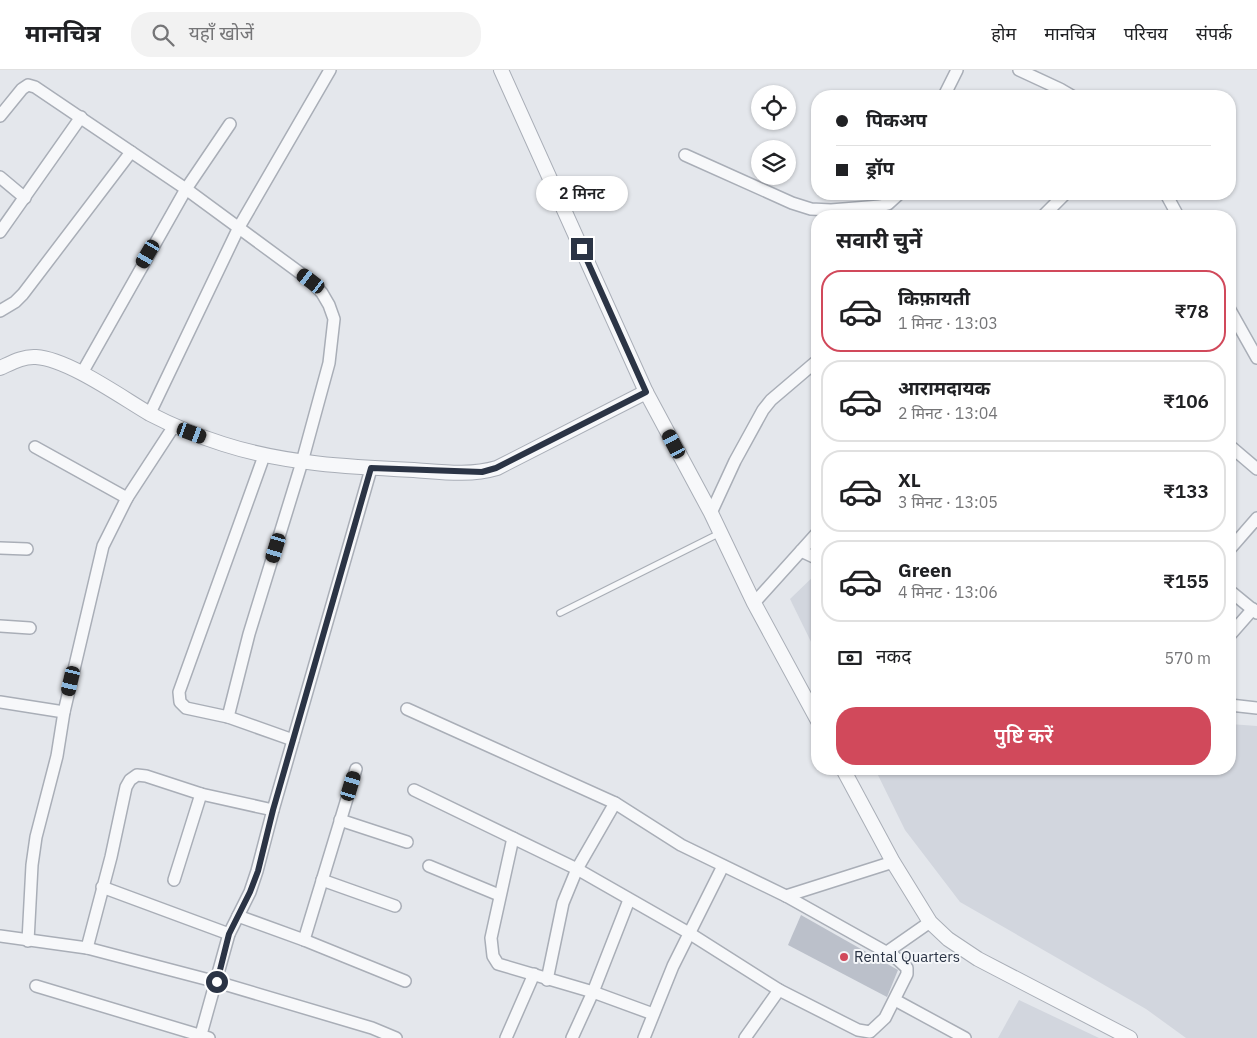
<!DOCTYPE html>
<html lang="hi">
<head>
<meta charset="utf-8">
<style>
	:root { --surface:#fff; --page:#f2f2f2; --text:#202124; --muted:#757577; --line:#e0e0e0; --accent:#d1495b }
	body { margin:0; font-family:"IBM Plex Sans","Noto Sans Devanagari",sans-serif; background:var(--page); color:var(--text); height:100vh; display:flex; flex-direction:column; font-size:19px; white-space:nowrap }
	* { box-sizing:border-box; margin:0 }
	p { font-size:16px; color:var(--muted) }
	.icon { flex:none; width:28px; height:28px; fill:none; stroke:currentColor; stroke-width:2; stroke-linecap:round; stroke-linejoin:round }
	.map { position:relative; flex:1; overflow:hidden }
	.panel { position:absolute; left:811px; top:140px; width:425px; height:565px; display:flex; flex-direction:column; background:var(--surface); border-radius:20px; box-shadow:0 1px 4px #0004 }
	.panel>* { flex:none }
	.guide { position:absolute; left:811px; top:20px; width:425px; height:110px; border-radius:20px; box-shadow:0 1px 4px #0004; display:grid; align-content:center; height:110px; padding:0 25px; background:var(--surface) }
	.controls { position:absolute; left:751px; top:15px; display:grid; gap:10px }
	.controls a { display:grid; place-items:center; width:45px; height:45px; border-radius:50%; background:var(--surface); box-shadow:0 1px 4px #0004; font-size:25px }
	.end { position:absolute; width:22px; height:22px; margin:-11px; border:6px solid #2b3445; background:#fff; box-shadow:0 0 0 2px #fff }
	.from { border-radius:50% }
	.bubble { position:absolute; height:35px; border-radius:18px; background:var(--surface); box-shadow:0 1px 4px #0004; font-size:16px; font-weight:600; line-height:35px; text-align:center }
	.car { position:absolute; width:15px; height:30px; margin:-15px -8px; border-radius:6px; box-shadow:0 0 4px 1px #0007; background:linear-gradient(#222 24%,#8ab4d8 0 40%,#222 0 76%,#8ab4d8 0 86%,#222 0) }
	.guide b { display:flex; align-items:center; gap:18px; height:48px; font-size:19px }
	.guide b+b { border-top:1px solid var(--line) }
	.guide i { width:12px; height:12px; background:var(--text) }
	ul { padding:0; list-style:none }
	li { display:flex; align-items:center; gap:15px; height:82px; margin:0 10px 8px; padding:0 15px; border:2px solid var(--line); border-radius:20px }
	li div { flex:1 }
	li b { display:block; font-size:19px }
	li em { font-style:normal; font-weight:600 }
	li.current { border-color:var(--accent) }
	li>.icon { width:45px; height:45px; stroke-width:1.5 }
	h2 { padding:0 25px; font-size:22px; line-height:60px }
	.pay { display:flex; align-items:center; gap:12px; height:55px; padding:0 25px; font-size:19px }
	.pay p { margin-inline-start:auto }
	.button { display:flex; gap:10px; margin-top:auto; padding:10px 25px }
	.button a { flex:1; height:58px; border-radius:20px; background:var(--accent); color:#fff; font-size:20px; font-weight:600; line-height:58px; text-align:center }
	header { display:flex; align-items:center; gap:30px; box-sizing:border-box; height:70px; padding:0 25px; background:var(--surface); border-bottom:1px solid var(--line) }
	header strong { font-size:24px }
	nav { display:flex; gap:28px; margin-inline-start:auto; font-size:18px }
	.search { width:350px; height:45px; background:var(--page); display:flex; align-items:center; gap:12px; box-sizing:border-box; padding:0 18px; border-radius:20px; color:var(--muted); font-size:19px }
	.map>svg:first-child { display:block }
</style>
</head>
<body>
<header>
<strong>मानचित्र</strong>
<div class="search"><svg class="icon" aria-label="search" viewBox="0 0 24 24"><circle cx="10" cy="10" r="6"/><path d="M15 15l6 6"/></svg>यहाँ खोजें</div>
<nav><a>होम</a><a>मानचित्र</a><a>परिचय</a><a>संपर्क</a></nav>
</header>
<div class="map">
<svg width="1257" height="968" viewBox="0 0 1257 968">
	<rect width="100%" height="100%" fill="#e4e7ec"/>
	<g fill="#d2d6de">
		<path d="M817,503V584L790,529Z"/>
		<path d="M1230,654L1257,656V968H1186L1146,939L960,832L905,760L875,699H1230Z"/>
		<path d="M1019,930L1099,968H998Z"/>
	</g>
	<path fill="#bbc0ca" d="M801,845L898,900L887,927L788,875Z"/>
	<g fill="none" stroke-linecap="round" stroke-linejoin="round">
		<g stroke="#a9aeb7" stroke-width="8">
			<path id="service" d="M560,543L720,463"/>
		</g>
		<g stroke="#a9aeb7" stroke-width="14">
			<g id="minor">
				<path d="M1019,0L1060,19L1072,26"/>
				<path d="M944,26L957,0"/>
				<path d="M0,46L22,19L28,15L35,17L186,119L311,211L322,223L329,235L334,249L329,293L302,392L249,564L228,647"/>
				<path d="M685,85L792,133L811,139L831,140L880,136L888,134L899,124"/>
				<path d="M0,107L25,128"/>
				<path d="M1166,124L1178,146"/>
				<path d="M1043,146L1065,124"/>
				<path d="M0,162L81,47"/>
				<path d="M1230,240L1257,288"/>
				<path d="M0,241L15,232L23,224L131,82"/>
				<path d="M82,303L186,119L230,54"/>
				<path d="M150,343L239,157L330,0"/>
				<path d="M1230,376L1257,399"/>
				<path d="M35,377L127,428"/>
				<path d="M264,386L179,622L180,632L186,638L228,647L293,670"/>
				<path d="M711,443L735,391L763,340L771,330L818,290"/>
				<path d="M0,478L27,479"/>
				<path d="M1230,479L1257,448"/>
				<path d="M801,481L818,489"/>
				<path d="M1230,521L1257,543"/>
				<path d="M754,533L818,462"/>
				<path d="M0,556L30,558"/>
				<path d="M1230,565L1253,539"/>
				<path d="M0,632L64,642"/>
				<path d="M1230,635L1257,638"/>
				<path d="M407,639L615,733L681,775L786,826L895,887L907,898V904L885,948L870,962L858,960L779,920L689,863L577,799L414,720"/>
				<path d="M340,750L407,772"/>
				<path d="M513,768L491,868L493,886L498,894L593,922L653,944"/>
				<path d="M429,796L499,825"/>
				<path d="M174,810L201,724"/>
				<path d="M322,810L395,836"/>
				<path d="M102,817L229,864"/>
				<path d="M786,826L893,792"/>
				<path d="M238,846L304,870L405,911"/>
				<path d="M0,866L87,878L217,912L372,958L396,968"/>
				<path d="M304,870L356,699"/>
				<path d="M28,871L32,795L36,767L57,686L64,642L103,476L127,428L174,356"/>
				<path d="M87,878L111,787L126,717L130,710L137,705L146,706L201,724L273,740"/>
				<path d="M887,882L930,852"/>
				<path d="M547,910L563,833L577,799L615,733"/>
				<path d="M36,916L209,968"/>
				<path d="M895,930L965,968"/>
				<path d="M200,968L229,864L250,822L257,801L273,740L371,399"/>
				<path d="M506,968L534,904"/>
				<path d="M572,968L593,922L629,830"/>
				<path d="M644,968L673,896L723,796"/>
				<path d="M745,968L779,920"/>
			</g>
		</g>
		<g stroke="#a9aeb7" stroke-width="16">
			<g id="tertiary">
				<path d="M501,0L646,322L711,443L754,533L818,651"/>
				<path d="M0,298C11,293 23,286 36,287C68,289 121,327 150,344C173,356 198,366 223,374C285,394 350,397 414,400C442,402 470,406 497,398L646,322"/>
				<path d="M843,699L893,792L930,852L948,869L978,889L1130,968"/>
			</g>
		</g>
		<use href="#service" stroke="#f7f8fa" stroke-width="5.5"/>
		<use href="#minor" stroke="#f7f8fa" stroke-width="11"/>
		<use href="#tertiary" stroke="#f7f8fa" stroke-width="14"/>
	</g>
	<g fill="none" stroke-linecap="round" stroke-linejoin="round">
		<path stroke="#2b3445" stroke-width="6" d="M217,912L229,864L250,822L258,801L273,740L371,398L482,402L496,398L646,322L582,179"/>
	</g>
	<circle fill="#d1495b" stroke="#f4f6f9" stroke-width="2" cx="844" cy="887" r="5"/>
	<g text-anchor="middle" stroke-width="4" stroke-linejoin="round" paint-order="stroke">
		<g font-size="15" fill="#2b3445" stroke="#f4f6f9" text-anchor="start">
			<text x="854" y="892">Rental Quarters</text>
		</g>
	</g>
</svg>
<div class="controls">
<a><svg class="icon" aria-label="locate" viewBox="0 0 24 24"><circle cx="12" cy="12" r="6"/><path d="M12 2v4M12 18v4M2 12h4M18 12h4"/></svg></a>
<a><svg class="icon" aria-label="layers" viewBox="0 0 24 24"><path d="M12 4l9 5-9 5-9-5zM3 14l9 5 9-5"/></svg></a>
</div>
<i class="end from" style="left:217px;top:912px"></i>
<i class="end" style="left:582px;top:179px"></i>
<div class="bubble" style="left:536px;top:106px;width:92px">2 मिनट</div>
<i class="car" style="left:148px;top:184px;rotate:210deg"></i>
<i class="car" style="left:311px;top:211px;rotate:307deg"></i>
<i class="car" style="left:192px;top:363px;rotate:110deg"></i>
<i class="car" style="left:674px;top:374px;rotate:332deg"></i>
<i class="car" style="left:276px;top:478px;rotate:197deg"></i>
<i class="car" style="left:71px;top:611px;rotate:193deg"></i>
<i class="car" style="left:351px;top:716px;rotate:17deg"></i>
<div class="guide">
<b><i class="from"></i>पिकअप</b>
<b><i></i>ड्रॉप</b>
</div>
<section class="panel">
<h2>सवारी चुनें</h2>
<ul>
<li class="current"><svg class="icon" aria-label="car" viewBox="0 0 24 24"><path d="M5 17H2v-5l4-1 3-4h7l3 4 3 1v5h-3M9 17h6M6 11h13"/><circle cx="7" cy="17" r="2"/><circle cx="17" cy="17" r="2"/></svg><div><b>किफ़ायती</b><p>1 मिनट · 13:03</p></div><em>₹78</em></li>
<li><svg class="icon" aria-label="car" viewBox="0 0 24 24"><path d="M5 17H2v-5l4-1 3-4h7l3 4 3 1v5h-3M9 17h6M6 11h13"/><circle cx="7" cy="17" r="2"/><circle cx="17" cy="17" r="2"/></svg><div><b>आरामदायक</b><p>2 मिनट · 13:04</p></div><em>₹106</em></li>
<li><svg class="icon" aria-label="car" viewBox="0 0 24 24"><path d="M5 17H2v-5l4-1 3-4h7l3 4 3 1v5h-3M9 17h6M6 11h13"/><circle cx="7" cy="17" r="2"/><circle cx="17" cy="17" r="2"/></svg><div><b>XL</b><p>3 मिनट · 13:05</p></div><em>₹133</em></li>
<li><svg class="icon" aria-label="car" viewBox="0 0 24 24"><path d="M5 17H2v-5l4-1 3-4h7l3 4 3 1v5h-3M9 17h6M6 11h13"/><circle cx="7" cy="17" r="2"/><circle cx="17" cy="17" r="2"/></svg><div><b>Green</b><p>4 मिनट · 13:06</p></div><em>₹155</em></li>
</ul>
<div class="pay"><svg class="icon" aria-label="cash" viewBox="0 0 24 24"><path d="M3 7h18v10H3z"/><circle cx="12" cy="12" r="2"/></svg>नकद<p>570 m</p></div>
<div class="button"><a>पुष्टि करें</a></div>
</section>
</div>
</body>
</html>
